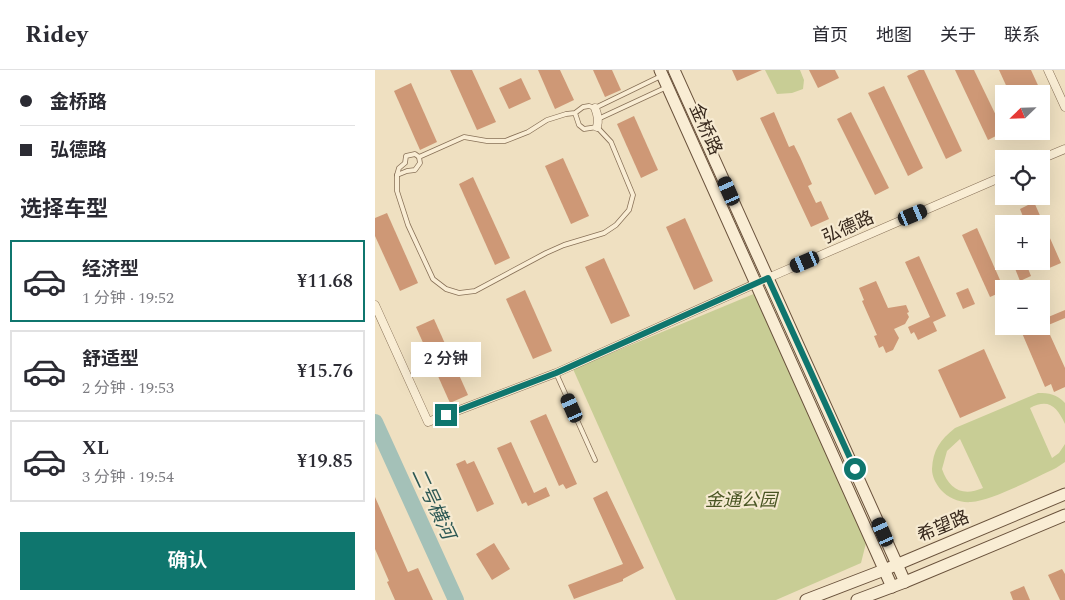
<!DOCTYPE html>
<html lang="zh">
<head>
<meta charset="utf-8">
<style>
	:root { --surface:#fff; --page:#f2f2f3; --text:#2b2b33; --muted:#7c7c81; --line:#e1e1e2; --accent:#0f766e }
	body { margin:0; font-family:Spectral,"Noto Sans SC",serif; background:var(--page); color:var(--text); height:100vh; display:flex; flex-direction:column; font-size:19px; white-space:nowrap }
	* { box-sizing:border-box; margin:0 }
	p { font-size:16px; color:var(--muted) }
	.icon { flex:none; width:28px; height:28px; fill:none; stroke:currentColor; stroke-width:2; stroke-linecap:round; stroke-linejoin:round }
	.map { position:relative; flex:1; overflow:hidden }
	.details { display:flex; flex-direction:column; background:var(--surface); width:375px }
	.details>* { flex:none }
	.guide { display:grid; align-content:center; height:110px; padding:0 20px; background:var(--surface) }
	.needle { width:32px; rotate:247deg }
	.controls { position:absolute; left:620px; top:15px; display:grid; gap:10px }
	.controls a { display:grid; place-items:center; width:55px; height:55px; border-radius:0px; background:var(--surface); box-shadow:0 5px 20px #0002; font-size:25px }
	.end { position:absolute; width:22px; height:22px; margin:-11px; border:6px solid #0f766e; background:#fff; box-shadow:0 0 0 2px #fff }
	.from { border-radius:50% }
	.bubble { position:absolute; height:35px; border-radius:0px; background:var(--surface); box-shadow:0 5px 20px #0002; font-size:16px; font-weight:600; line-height:35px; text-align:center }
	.car { position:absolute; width:15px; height:30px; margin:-15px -8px; border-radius:6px; box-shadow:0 0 4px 1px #0007; background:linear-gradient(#222 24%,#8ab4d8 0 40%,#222 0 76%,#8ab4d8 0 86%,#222 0) }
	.guide b { display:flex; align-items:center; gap:18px; height:48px; font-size:19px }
	.guide b+b { border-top:1px solid var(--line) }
	.guide i { width:12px; height:12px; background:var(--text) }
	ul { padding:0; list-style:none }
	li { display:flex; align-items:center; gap:15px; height:82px; margin:0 10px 8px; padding:0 10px; border:2px solid var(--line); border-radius:0px }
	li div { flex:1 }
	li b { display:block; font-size:19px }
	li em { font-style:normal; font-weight:600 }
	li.on { border-color:var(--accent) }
	li>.icon { width:45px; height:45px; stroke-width:1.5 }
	h2 { padding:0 20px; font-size:22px; line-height:60px }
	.action { display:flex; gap:10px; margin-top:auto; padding:10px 20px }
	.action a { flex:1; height:58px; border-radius:0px; background:var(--accent); color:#fff; font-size:20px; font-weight:600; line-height:58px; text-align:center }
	header { display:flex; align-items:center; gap:30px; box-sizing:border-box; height:70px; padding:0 25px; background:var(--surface); border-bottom:1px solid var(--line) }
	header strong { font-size:24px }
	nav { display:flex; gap:28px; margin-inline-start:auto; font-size:18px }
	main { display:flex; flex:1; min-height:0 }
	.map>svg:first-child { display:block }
</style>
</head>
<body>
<header>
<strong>Ridey</strong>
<nav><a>首页</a><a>地图</a><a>关于</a><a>联系</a></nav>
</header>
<main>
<section class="details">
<div class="guide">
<b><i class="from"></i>金桥路</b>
<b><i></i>弘德路</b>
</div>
<h2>选择车型</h2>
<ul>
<li class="on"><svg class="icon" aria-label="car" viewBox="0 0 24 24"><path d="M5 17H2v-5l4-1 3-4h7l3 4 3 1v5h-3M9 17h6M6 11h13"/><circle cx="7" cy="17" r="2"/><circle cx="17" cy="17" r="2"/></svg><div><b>经济型</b><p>1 分钟 · 19:52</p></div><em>¥11.68</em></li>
<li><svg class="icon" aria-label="car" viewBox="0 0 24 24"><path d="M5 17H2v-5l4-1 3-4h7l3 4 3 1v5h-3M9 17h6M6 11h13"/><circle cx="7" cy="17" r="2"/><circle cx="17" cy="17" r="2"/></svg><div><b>舒适型</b><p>2 分钟 · 19:53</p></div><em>¥15.76</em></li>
<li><svg class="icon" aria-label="car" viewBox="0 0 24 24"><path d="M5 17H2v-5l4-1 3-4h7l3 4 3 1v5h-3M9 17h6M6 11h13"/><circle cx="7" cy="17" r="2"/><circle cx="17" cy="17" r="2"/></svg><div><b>XL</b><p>3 分钟 · 19:54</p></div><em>¥19.85</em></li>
</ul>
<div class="action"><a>确认</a></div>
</section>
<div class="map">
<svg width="690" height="530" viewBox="0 0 690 530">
	<rect width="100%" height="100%" fill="#efe0c1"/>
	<g fill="#c8cd95" fill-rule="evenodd">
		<path d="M390,0H425L429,10L428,19L417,23L402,24Z"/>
		<path d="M381,223L492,469L486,493L401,530H301L198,299Z"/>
		<path d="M663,323C674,323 682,324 690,333V354C682,337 674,328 655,338L677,388L684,383L690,374V392L681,398C660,408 618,430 596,432C585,433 573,428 566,420C561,414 557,407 557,399C558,380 565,370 580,358ZM585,369L608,418C587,427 574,419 567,399L572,381Z"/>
	</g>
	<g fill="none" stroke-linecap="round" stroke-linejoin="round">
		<path stroke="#a4c1b8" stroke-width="16" d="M0,352L81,530"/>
	</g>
	<g fill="#ce9876">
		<path d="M75,0H97L121,52L102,60Z"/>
		<path d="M163,0H185L199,30L180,39Z"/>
		<path d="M218,0H237L246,20L230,27Z"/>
		<path d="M357,0H387L362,11Z"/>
		<path d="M434,0H460L464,8L443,18Z"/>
		<path d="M544,0H549L587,81L571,89L532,6Z"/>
		<path d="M580,0H599L629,62L613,70Z"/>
		<path d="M624,0H656L667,24H635Z"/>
		<path d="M146,8L156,29L134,39L124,18Z"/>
		<path d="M36,13L62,72L45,80L19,21Z"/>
		<path d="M509,16L548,98L533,106L493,23Z"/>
		<path d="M399,42L414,77L419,75L425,87L437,114L433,116L441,133L446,131L454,149L436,157L385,48Z"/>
		<path d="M476,42L514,118L500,125L462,49Z"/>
		<path d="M259,46L283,100L266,108L242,54Z"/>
		<path d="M188,88L214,146L196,154L170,96Z"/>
		<path d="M98,107L135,188L120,195L84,114Z"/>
		<path d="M659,132L686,193L672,199L666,188V154H651L645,139Z"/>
		<path d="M12,143L43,213L25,221L0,166V148Z"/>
		<path d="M310,148L338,211L319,220L291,157Z"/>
		<path d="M602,158L629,219V221L615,227L587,165Z"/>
		<path d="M544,186L571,246L558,252L562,261L543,270L539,262L536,264L533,257L555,247L530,192Z"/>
		<path d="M229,188L255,246L236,254L210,197Z"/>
		<path d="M650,191L656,206L645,211L639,196Z"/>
		<path d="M501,211L513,238L531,235L534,242L532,243L534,247L530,254L519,259L524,268L518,280L511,283L508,276L504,278L499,266L502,265L487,231L489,230L484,218Z"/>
		<path d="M593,218L600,234L588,239L581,223Z"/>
		<path d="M150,220L177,281L158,289L131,229Z"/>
		<path d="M690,240V248L671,256L690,298V317L679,322L676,314L670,317L644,256H666V250Z"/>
		<path d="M59,249L93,325L75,333L41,257Z"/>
		<path d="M609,279L631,328L585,348L563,300Z"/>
		<path d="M171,344L202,414L191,419L188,414L184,416L155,351Z"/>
		<path d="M136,372L159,423L171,417L175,426L153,436L151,432L147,434L122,378Z"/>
		<path d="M90,390L92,394L99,391L119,434L102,442L81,394Z"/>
		<path d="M232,421L269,498L248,509V511L199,529L193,515L248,494L218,428Z"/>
		<path d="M0,427L33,502L43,498L58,530H20L12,512L14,511L0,479Z"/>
		<path d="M119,473L135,499L117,510L101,484Z"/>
		<path d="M687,499L690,504V530H685L673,505Z"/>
		<path d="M649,516L655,530H638L635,522Z"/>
	</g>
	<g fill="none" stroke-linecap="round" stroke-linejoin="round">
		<g stroke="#887158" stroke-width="5.5">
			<g id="lane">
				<path d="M200,43L204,55L209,59L222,57L236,72L258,125L254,140L241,155L229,163L189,175L171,183L100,221L84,223L71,219L58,209L33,155L22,121V105L24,98L30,93L31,86L40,84L44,87L89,67L112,71H130L153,62L172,50L191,44L200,43L208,37L214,36L220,38L286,6"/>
				<path d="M223,49L292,17"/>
				<path d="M22,105L32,101L40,100L45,93L44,87"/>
				<path d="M181,303L220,390"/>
			</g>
		</g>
		<g stroke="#887158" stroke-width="9">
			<g id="street">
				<path d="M673,0L690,37"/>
				<path d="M220,38C223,45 224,50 222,57"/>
				<path d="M666,89L690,79"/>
				<path d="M0,235L53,352L181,303L393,208L629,106"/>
			</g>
		</g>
		<g stroke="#6a523c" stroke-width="13">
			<g id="secondary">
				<path d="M285,0L517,517"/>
				<path d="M299,0L530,512"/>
				<path d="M431,530L509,500L690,424"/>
				<path d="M482,530L530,512L690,445"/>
			</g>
		</g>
		<use href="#lane" stroke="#f9edd4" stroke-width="4"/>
		<use href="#street" stroke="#f9edd4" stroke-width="8"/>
		<use href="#secondary" stroke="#f9edd4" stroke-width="11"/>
	</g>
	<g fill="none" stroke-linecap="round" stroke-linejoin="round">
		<path stroke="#0f766e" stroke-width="6" d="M71,345L181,303L393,208L480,399"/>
	</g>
	<g text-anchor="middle" stroke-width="4.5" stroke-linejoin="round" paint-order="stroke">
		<g font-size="18" fill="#38291d" stroke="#f6ead1">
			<text transform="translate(331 59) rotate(66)" y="6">金桥路</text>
			<text transform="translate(473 157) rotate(-24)" y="6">弘德路</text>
			<text transform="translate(568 456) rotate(-23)" y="6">希望路</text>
		</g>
		<g font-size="18" font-style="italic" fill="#495523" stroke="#f6ead1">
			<text x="366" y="436">金通公园</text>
		</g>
		<g font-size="19" font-style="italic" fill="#2c5854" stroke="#f6ead1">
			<text transform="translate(59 433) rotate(65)" y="7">二号横河</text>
		</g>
	</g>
</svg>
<div class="controls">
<a><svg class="needle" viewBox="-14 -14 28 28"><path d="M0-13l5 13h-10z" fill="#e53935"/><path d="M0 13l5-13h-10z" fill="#7c7c81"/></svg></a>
<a><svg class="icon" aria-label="locate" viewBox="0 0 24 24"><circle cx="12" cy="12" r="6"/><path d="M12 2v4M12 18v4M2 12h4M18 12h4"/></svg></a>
<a>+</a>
<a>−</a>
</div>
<i class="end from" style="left:480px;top:399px"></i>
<i class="end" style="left:71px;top:345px"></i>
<div class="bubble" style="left:36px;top:272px;width:70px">2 分钟</div>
<i class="car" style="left:354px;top:121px;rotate:336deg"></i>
<i class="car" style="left:538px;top:145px;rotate:67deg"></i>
<i class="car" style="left:430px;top:192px;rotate:247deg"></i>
<i class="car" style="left:197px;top:338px;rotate:336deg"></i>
<i class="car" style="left:508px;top:462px;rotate:336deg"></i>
</div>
</main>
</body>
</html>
